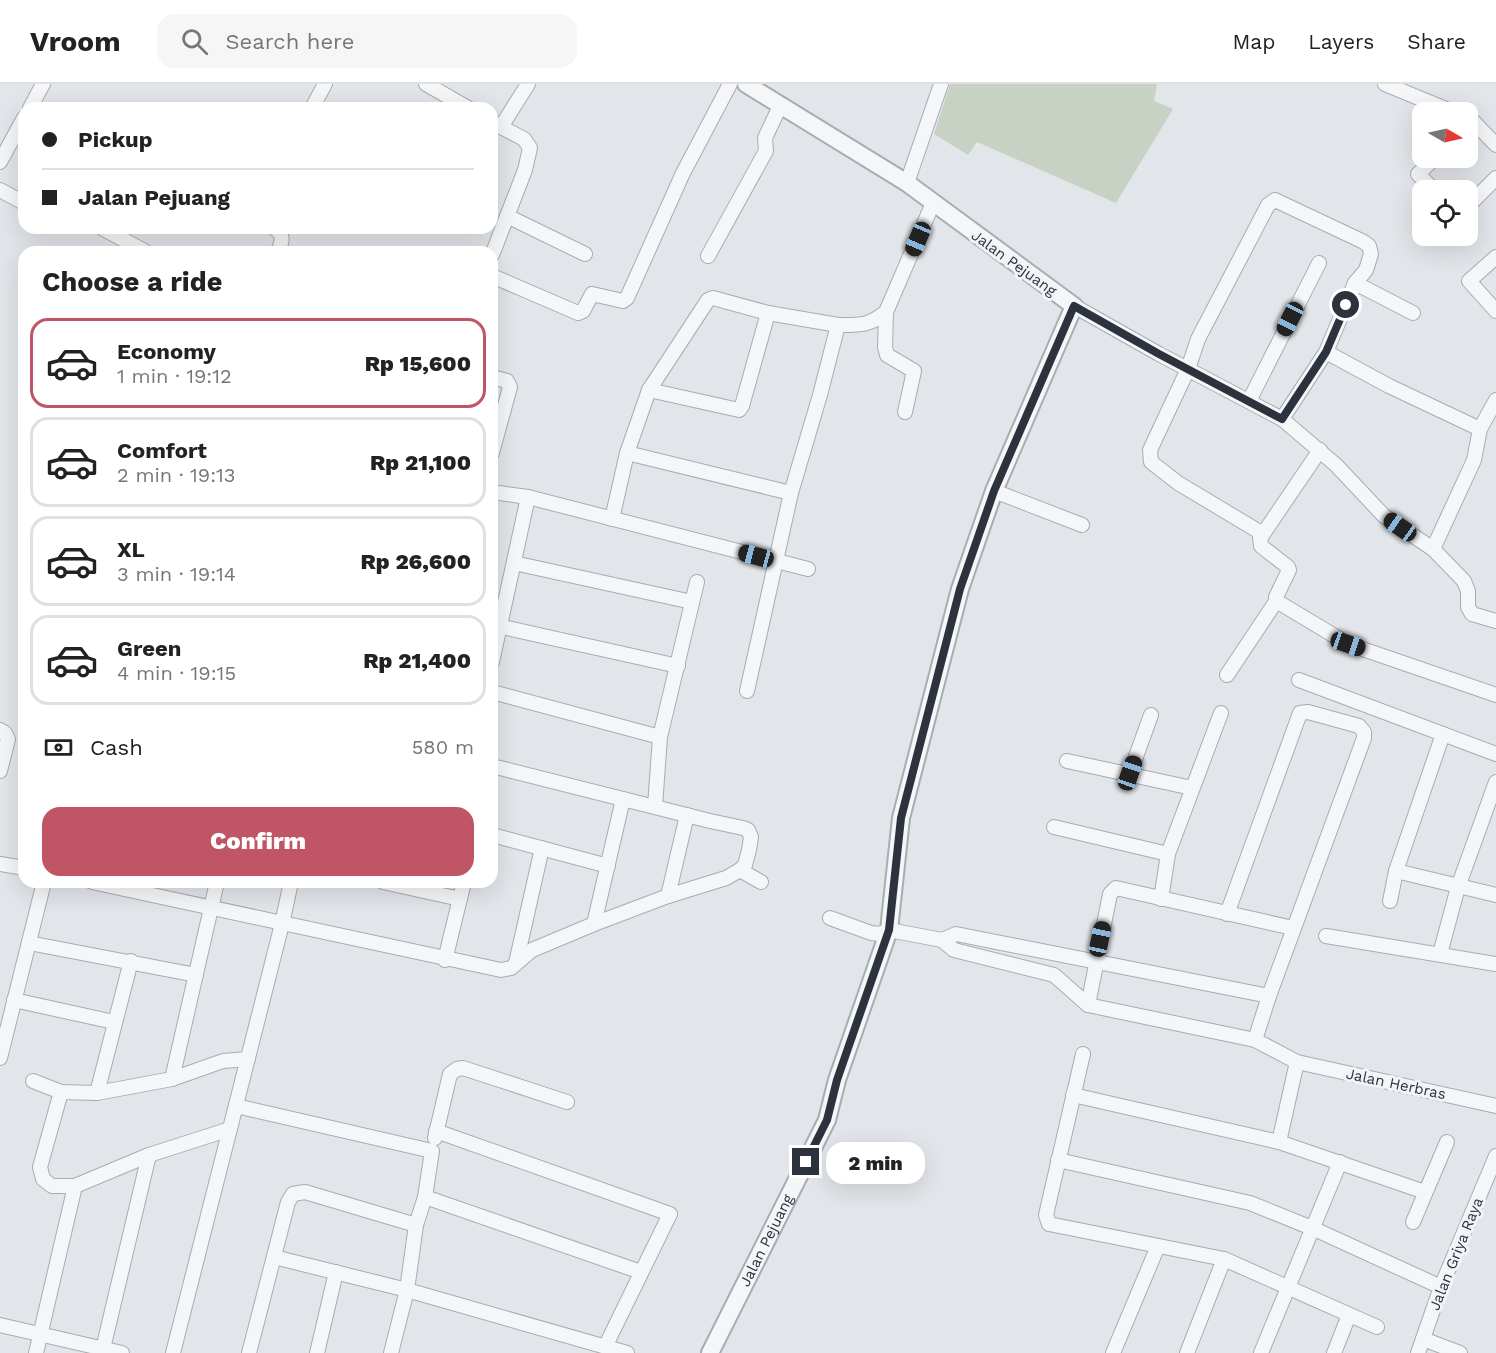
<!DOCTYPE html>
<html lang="en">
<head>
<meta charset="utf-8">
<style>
	:root { --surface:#fff; --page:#f6f6f6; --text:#222; --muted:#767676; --line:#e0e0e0; --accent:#c05565 }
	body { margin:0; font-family:"Work Sans",sans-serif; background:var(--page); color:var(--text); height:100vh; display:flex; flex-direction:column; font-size:22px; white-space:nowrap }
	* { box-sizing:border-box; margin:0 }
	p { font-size:20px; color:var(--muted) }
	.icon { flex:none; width:33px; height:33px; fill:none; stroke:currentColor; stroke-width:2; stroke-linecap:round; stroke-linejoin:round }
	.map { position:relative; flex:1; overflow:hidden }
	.sheet { position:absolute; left:18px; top:162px; width:480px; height:642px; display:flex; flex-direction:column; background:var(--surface); border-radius:18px; box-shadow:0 6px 24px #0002 }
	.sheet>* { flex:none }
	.hud { position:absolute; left:18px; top:18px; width:480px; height:132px; border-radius:18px; box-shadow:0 6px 24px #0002; display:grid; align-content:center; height:132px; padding:0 24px; background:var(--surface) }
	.needle { width:39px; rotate:99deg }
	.buttons { position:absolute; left:1412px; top:18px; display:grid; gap:12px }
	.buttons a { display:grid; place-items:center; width:66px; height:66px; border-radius:12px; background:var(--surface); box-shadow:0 6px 24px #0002; font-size:30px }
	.end { position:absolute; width:27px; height:27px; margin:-14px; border:8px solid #2c333f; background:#fff; box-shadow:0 0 0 3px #fff }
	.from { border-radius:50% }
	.bubble { position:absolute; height:42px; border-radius:18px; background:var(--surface); box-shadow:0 6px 24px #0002; font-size:20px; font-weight:800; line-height:42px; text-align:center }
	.car { position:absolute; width:18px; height:36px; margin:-18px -9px; border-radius:8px; box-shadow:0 0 4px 2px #0007; background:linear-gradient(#222 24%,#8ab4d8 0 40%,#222 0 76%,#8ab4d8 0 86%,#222 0) }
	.hud b { display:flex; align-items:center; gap:21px; height:57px; font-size:22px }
	.hud b+b { border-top:2px solid var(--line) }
	.hud i { width:15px; height:15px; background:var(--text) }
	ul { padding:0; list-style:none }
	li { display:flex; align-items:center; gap:18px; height:90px; margin:0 12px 9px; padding:0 12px; border:3px solid var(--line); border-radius:18px }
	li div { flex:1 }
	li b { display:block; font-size:22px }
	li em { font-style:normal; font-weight:800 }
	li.selected { border-color:var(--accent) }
	li>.icon { width:54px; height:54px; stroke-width:1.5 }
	h2 { padding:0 24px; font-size:27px; line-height:72px }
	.pay { display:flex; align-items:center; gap:15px; height:66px; padding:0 24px; font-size:22px }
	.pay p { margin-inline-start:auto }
	.cta { display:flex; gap:12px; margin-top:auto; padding:12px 24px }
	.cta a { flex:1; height:69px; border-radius:18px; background:var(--accent); color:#fff; font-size:24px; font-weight:800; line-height:69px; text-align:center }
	header { display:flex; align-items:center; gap:36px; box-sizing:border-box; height:84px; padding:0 30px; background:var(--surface); border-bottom:2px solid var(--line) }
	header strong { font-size:28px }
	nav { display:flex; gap:33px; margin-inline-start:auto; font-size:21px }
	.search { width:420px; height:54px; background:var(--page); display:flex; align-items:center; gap:15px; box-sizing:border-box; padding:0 21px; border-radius:18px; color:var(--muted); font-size:22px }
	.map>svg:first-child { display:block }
</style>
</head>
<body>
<header>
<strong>Vroom</strong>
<div class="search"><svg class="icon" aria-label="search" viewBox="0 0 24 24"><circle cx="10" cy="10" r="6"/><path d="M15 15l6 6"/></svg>Search here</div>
<nav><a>Map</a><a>Layers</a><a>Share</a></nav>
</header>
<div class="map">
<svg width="1496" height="1269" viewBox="0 0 1496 1269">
	<rect width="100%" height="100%" fill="#e2e5e9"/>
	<path fill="#c8d2c4" d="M950,0H1157L1154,17L1173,25L1116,119L977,58L968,71L934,50Z"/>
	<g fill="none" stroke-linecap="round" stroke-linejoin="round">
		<g stroke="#a8acb3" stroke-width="16">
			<g id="minor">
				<path d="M426,0L468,24"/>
				<path d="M1385,0L1453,28"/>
				<path d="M30,24L43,0"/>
				<path d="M312,24L325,0"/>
				<path d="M1467,34L1472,36L1496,61"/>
				<path d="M492,38L501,43L528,0"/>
				<path d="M0,78L24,34"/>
				<path d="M907,99L941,0"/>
				<path d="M0,106L24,119"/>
				<path d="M1434,106L1418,90L1435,74"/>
				<path d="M1467,123L1496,94"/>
				<path d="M507,132L585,170"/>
				<path d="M102,144L146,168"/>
				<path d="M274,144C285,150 282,158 278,168"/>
				<path d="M492,171L525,86L530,64L524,55L501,43"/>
				<path d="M708,172L766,67L765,54L780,22"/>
				<path d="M1496,173L1469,197L1496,227"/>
				<path d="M492,192L578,229L583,227L592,210L623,217L627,214L683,89L730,0"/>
				<path d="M1355,199L1413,229"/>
				<path d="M1074,222L1159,270L1282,335L1336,381L1384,432L1433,465L1464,497L1468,507V523L1472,530L1496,537"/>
				<path d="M886,228L885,263L887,271L914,287L905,328"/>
				<path d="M1326,268L1389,302L1480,345"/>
				<path d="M492,293L507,297L510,303L492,369"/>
				<path d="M649,306L739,326L742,322L768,229"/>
				<path d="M1249,317L1319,179"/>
				<path d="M1282,335L1326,268L1355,199L1366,186L1371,170L1369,162L1364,158L1275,116L1268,121L1198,255L1188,285L1150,366L1151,378L1178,399L1263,450L1260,453L1261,462L1288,483L1289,486L1276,513L1278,518L1348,560L1496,611"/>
				<path d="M627,369L791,409"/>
				<path d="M994,407L1082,441"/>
				<path d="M492,408L528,413L808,485"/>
				<path d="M612,435L627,369L649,306L708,216L713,214L768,229L838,241"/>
				<path d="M1263,450L1320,366"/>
				<path d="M1433,465L1474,376L1480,345L1496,316"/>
				<path d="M514,479L692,518"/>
				<path d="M498,542L678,582"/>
				<path d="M492,578L528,413"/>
				<path d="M1227,591L1277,516"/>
				<path d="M1299,596L1496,670"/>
				<path d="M747,607L791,409L820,311L838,241C860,241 869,242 886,228L933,119"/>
				<path d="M492,608L660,653"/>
				<path d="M0,646L5,649L8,655L0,687"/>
				<path d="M1067,677L1192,704"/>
				<path d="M1130,689L1151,631"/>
				<path d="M655,722L660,653L697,498"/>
				<path d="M1054,743L1168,770"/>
				<path d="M492,751L608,782"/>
				<path d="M0,780L24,784"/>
				<path d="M740,786L761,798"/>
				<path d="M1396,787L1496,811"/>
				<path d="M92,798L501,886L511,884L532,866L594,840L668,812L726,794L740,786L745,781L749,766L751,753L748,746L743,744L710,737L492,682"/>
				<path d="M383,798L460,815"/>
				<path d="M668,812L687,731"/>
				<path d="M1161,815L1168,770L1221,629"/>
				<path d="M1390,817L1396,787L1443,650"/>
				<path d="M1227,830L1300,629L1308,628L1359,642L1364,648V654L1269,912"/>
				<path d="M830,834L871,849L880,850L889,846L942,856L954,866L1054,891L1088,921L1255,956"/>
				<path d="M594,840L623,715"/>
				<path d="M1326,852L1496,880"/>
				<path d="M942,856L956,850L1269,912L1255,956L1297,978L1496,1022"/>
				<path d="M29,859L196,891"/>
				<path d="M1440,870L1458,803L1496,698"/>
				<path d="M445,876L464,798"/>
				<path d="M516,879L542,764"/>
				<path d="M14,916L114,938"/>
				<path d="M1088,921L1110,810L1116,804L1293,844"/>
				<path d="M1083,970L1046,1131L1049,1140L1224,1175L1377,1243"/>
				<path d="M0,974L44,798"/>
				<path d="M172,995L217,798"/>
				<path d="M33,997L61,1008L97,1009L172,995L223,977L248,975"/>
				<path d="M61,1008L40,1083L43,1095L52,1102H75"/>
				<path d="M97,1009L131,877"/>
				<path d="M1073,1011L1279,1058L1425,1108"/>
				<path d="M236,1022L432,1067L425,1113L416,1141L407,1206L391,1269"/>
				<path d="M436,1047L670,1130L605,1263"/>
				<path d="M435,1054L450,990L457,985L463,984L567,1018"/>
				<path d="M1279,1058L1297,978"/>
				<path d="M1058,1076L1250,1119L1312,1144L1441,1203"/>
				<path d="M425,1113L641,1188"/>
				<path d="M1413,1138L1447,1058"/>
				<path d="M274,1173L407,1206L627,1269"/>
				<path d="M0,1241L122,1269"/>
				<path d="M1423,1255L1460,1269"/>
				<path d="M36,1269L75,1102L149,1071L230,1045"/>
				<path d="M102,1269L149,1071"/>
				<path d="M173,1269L282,840L291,798"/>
				<path d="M249,1269L288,1118L293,1110L305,1108L416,1141"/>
				<path d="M317,1269L336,1188"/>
				<path d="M1113,1269L1158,1162"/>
				<path d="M1187,1269L1224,1175"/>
				<path d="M1261,1269L1340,1078"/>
				<path d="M1334,1269L1349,1231"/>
				<path d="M1418,1269L1441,1203L1496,1072"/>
			</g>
		</g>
		<g stroke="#a8acb3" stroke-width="20">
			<g id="tertiary">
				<path id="s1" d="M710,1269L827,1036L837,996L889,846L901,734L960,505L994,407L1074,222L907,99L746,0"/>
			</g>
		</g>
		<use href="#minor" stroke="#f4f6f8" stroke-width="14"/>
		<use href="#tertiary" stroke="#f4f6f8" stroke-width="16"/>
	</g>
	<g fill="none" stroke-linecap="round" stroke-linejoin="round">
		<path stroke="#2c333f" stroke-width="8" d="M806,1078L827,1036L837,996L889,846L901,734L960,505L994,407L1074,222L1159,270L1282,335L1326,268L1346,221"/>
	</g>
	<g text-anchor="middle" stroke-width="6" stroke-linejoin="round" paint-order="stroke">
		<g font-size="15" fill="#2c333f" stroke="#f2f4f7">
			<text transform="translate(1014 179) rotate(36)" y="5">Jalan Pejuang</text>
			<text transform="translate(1396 1000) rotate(12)" y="5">Jalan Herbras</text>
			<text dy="5" stroke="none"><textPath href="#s1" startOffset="126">Jalan Pejuang</textPath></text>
			<text transform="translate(1456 1170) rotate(-68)" y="5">Jalan Griya Raya</text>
		</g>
	</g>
</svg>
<div class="buttons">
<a><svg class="needle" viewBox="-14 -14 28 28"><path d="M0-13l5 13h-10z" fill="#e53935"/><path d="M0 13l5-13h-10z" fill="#767676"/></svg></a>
<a><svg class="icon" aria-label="locate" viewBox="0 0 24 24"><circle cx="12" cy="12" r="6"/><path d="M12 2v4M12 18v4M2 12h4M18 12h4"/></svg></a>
</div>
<i class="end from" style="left:1346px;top:221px"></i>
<i class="end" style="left:806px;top:1078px"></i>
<div class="bubble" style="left:826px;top:1058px;width:99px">2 min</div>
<i class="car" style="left:918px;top:155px;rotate:203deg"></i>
<i class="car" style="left:1290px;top:235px;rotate:207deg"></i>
<i class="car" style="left:1400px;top:443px;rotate:305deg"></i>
<i class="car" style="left:756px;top:472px;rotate:285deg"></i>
<i class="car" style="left:1348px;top:560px;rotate:109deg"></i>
<i class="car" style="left:1130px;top:689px;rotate:19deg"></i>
<i class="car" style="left:1100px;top:855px;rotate:12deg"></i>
<div class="hud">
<b><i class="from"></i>Pickup</b>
<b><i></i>Jalan Pejuang</b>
</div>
<section class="sheet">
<h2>Choose a ride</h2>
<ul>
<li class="selected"><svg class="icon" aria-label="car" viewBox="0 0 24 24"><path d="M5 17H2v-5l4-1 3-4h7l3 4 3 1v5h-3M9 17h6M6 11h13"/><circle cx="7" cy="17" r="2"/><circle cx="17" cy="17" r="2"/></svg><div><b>Economy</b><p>1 min · 19:12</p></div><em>Rp 15,600</em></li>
<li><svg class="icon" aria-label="car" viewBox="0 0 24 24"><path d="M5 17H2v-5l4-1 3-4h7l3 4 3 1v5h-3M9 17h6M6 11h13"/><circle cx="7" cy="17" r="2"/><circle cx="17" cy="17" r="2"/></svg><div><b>Comfort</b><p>2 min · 19:13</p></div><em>Rp 21,100</em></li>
<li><svg class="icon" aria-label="car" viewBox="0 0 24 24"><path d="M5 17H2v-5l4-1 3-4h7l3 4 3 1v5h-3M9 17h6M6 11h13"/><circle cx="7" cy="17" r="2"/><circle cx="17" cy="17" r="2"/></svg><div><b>XL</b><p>3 min · 19:14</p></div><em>Rp 26,600</em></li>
<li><svg class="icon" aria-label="car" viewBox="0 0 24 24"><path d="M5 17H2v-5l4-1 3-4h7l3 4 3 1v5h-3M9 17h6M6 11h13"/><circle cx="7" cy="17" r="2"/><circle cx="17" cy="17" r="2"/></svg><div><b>Green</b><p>4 min · 19:15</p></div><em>Rp 21,400</em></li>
</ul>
<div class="pay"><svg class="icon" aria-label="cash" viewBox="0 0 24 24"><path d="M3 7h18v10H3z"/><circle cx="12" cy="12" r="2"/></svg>Cash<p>580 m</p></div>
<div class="cta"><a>Confirm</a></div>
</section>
</div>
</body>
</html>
